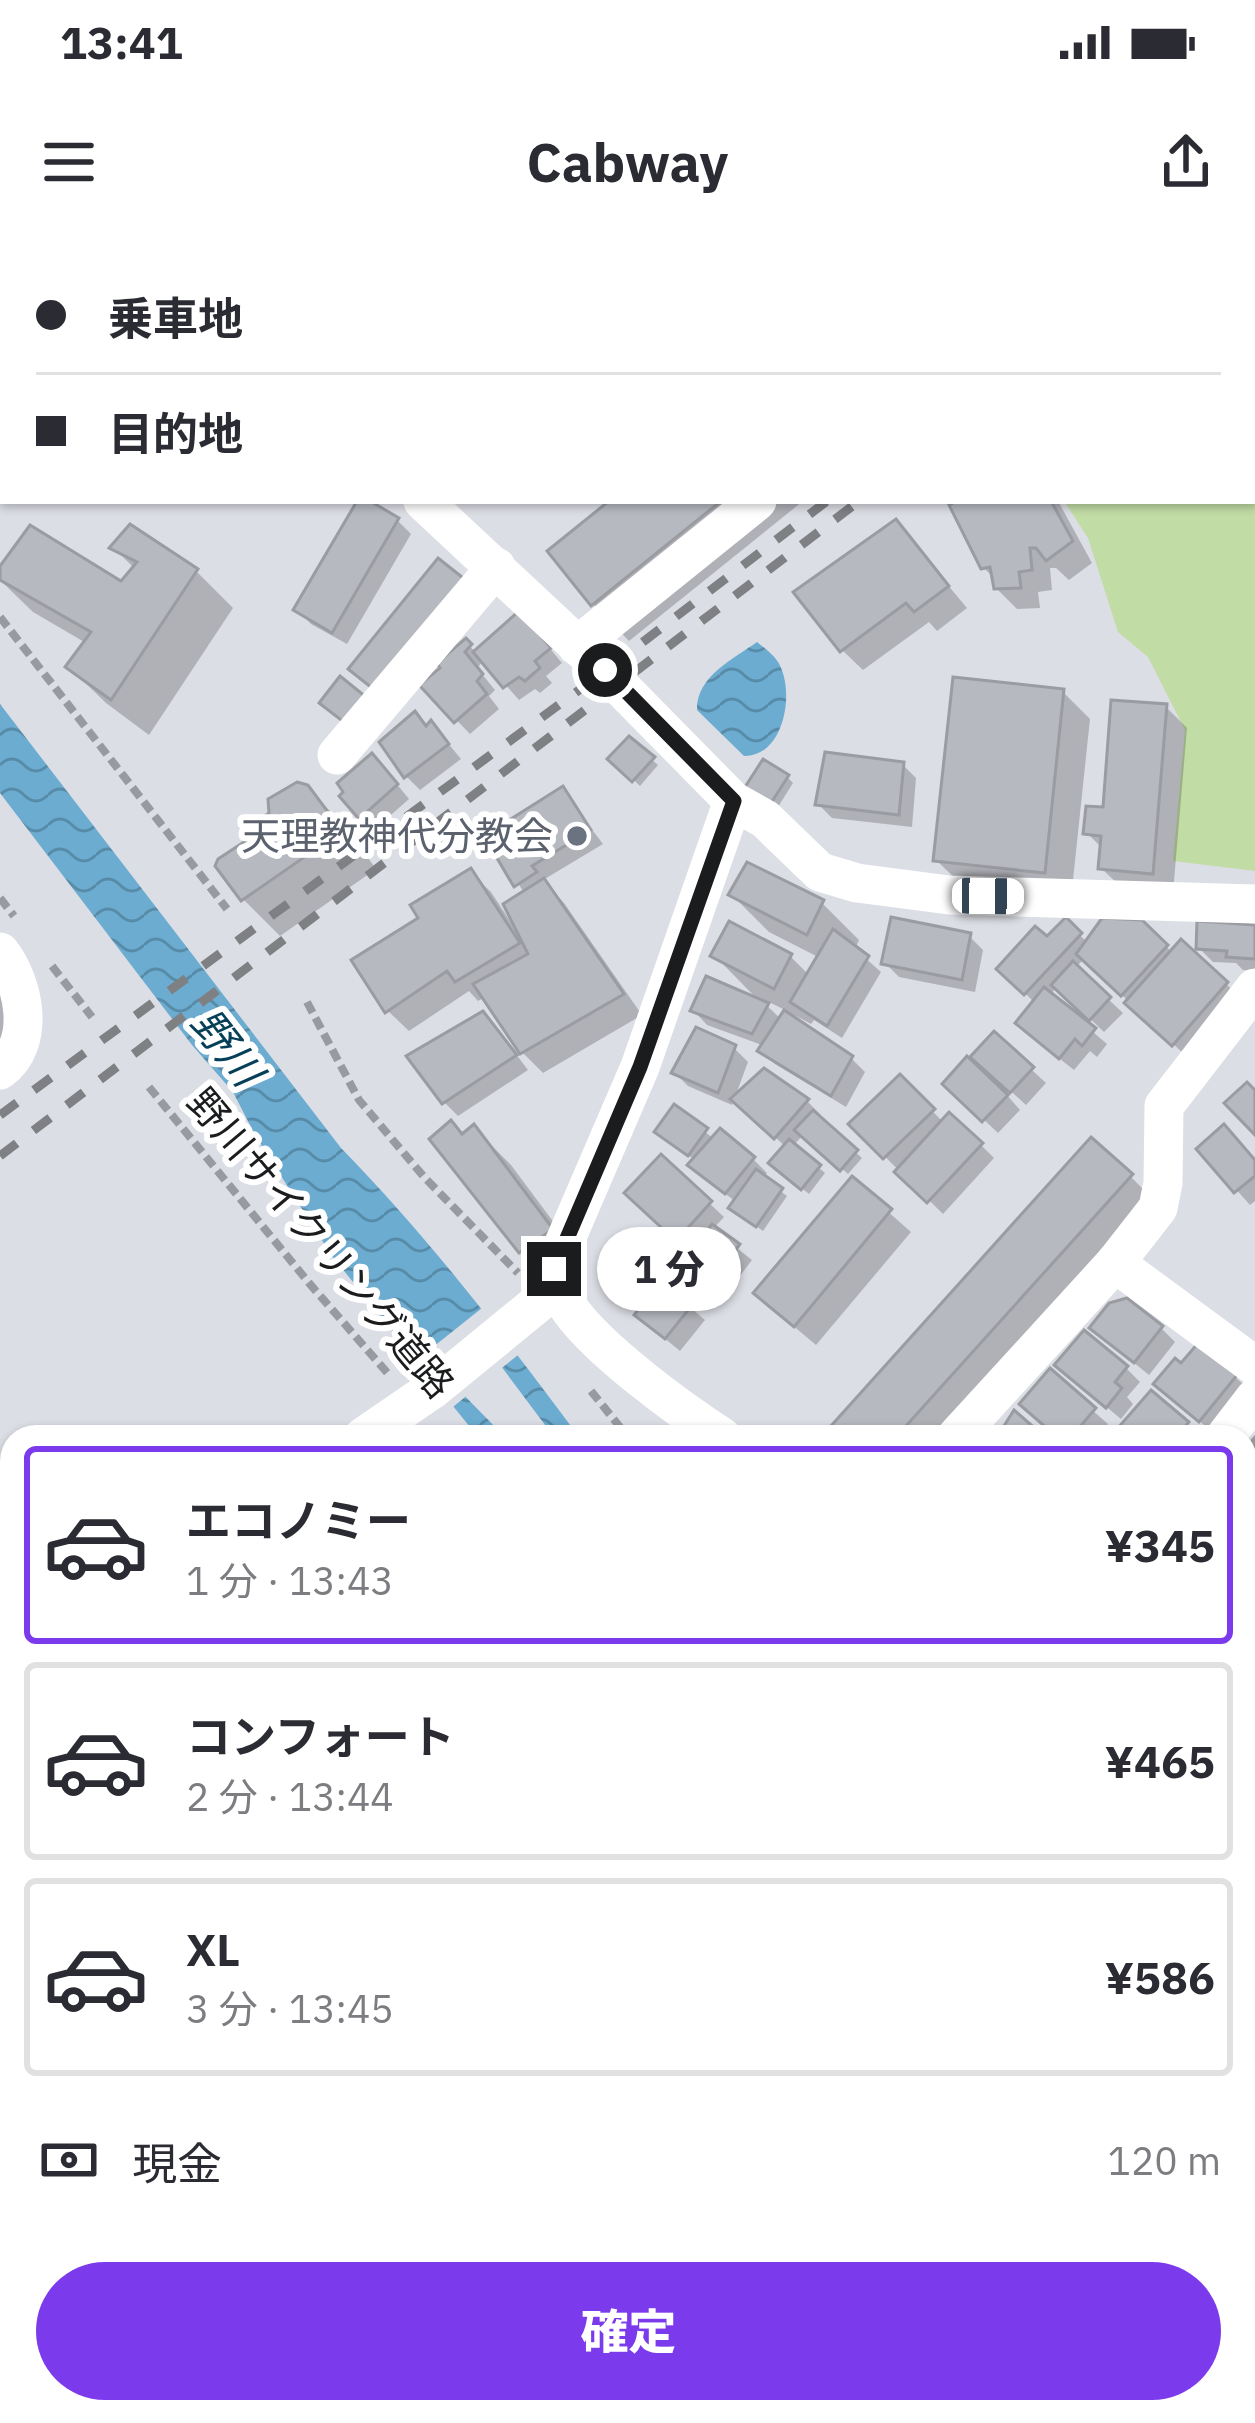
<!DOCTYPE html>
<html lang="ja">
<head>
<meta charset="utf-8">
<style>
	:root { --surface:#fff; --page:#f2f2f3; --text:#2b2b33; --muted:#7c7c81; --line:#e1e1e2; --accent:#7c3aed }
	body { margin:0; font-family:"IBM Plex Sans","Noto Sans JP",sans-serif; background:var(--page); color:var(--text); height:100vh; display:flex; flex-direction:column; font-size:45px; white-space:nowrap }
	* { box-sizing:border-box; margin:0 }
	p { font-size:39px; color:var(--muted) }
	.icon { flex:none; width:66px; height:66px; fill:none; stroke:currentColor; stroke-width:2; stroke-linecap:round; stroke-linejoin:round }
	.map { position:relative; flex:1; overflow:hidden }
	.side { position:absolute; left:0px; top:1185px; width:1257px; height:999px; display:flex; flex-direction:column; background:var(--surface); border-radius:36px 36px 0 0; box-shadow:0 3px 9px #0004 }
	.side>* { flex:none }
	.top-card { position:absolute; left:0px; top:0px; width:1257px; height:264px; box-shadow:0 3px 9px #0004; display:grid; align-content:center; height:264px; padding:0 36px; background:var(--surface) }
	.end { position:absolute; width:54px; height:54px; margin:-27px; border:15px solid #1b1c1e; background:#fff; box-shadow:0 0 0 6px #fff }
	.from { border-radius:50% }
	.bubble { position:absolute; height:84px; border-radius:42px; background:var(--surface); box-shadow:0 3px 9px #0004; font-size:39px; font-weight:800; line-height:84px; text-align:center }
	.car { position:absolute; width:36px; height:72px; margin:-36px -18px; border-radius:15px; box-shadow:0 0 9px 3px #0007; background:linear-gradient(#fff 24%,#345 0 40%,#fff 0 76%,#345 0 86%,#fff 0) }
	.top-card b { display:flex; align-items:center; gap:42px; height:114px; font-size:45px }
	.top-card b+b { border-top:3px solid var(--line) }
	.top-card i { width:30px; height:30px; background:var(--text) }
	ul { padding:21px 0 0; list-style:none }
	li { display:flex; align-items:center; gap:36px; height:198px; margin:0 24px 18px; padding:0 12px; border:6px solid var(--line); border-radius:12px }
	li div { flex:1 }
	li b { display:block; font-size:45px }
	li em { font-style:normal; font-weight:800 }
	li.current { border-color:var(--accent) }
	li>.icon { width:108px; height:108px; stroke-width:1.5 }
	.pay { display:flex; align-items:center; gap:30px; height:132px; padding:0 36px; font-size:45px }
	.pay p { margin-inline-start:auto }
	.cta { display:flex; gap:24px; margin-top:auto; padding:24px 36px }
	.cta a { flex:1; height:138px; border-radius:72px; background:var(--accent); color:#fff; font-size:48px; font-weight:800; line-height:138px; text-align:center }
	.status { display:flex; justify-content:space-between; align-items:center; height:84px; padding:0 60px; background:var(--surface); direction:ltr }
	.status svg { height:33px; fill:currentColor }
	header { display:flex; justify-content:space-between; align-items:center; height:156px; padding:0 36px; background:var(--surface); font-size:54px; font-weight:800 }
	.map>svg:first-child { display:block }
</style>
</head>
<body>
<div class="status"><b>13:41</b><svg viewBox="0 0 49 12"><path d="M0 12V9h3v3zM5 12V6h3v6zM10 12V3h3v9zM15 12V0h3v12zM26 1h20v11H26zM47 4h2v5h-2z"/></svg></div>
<header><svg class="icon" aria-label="menu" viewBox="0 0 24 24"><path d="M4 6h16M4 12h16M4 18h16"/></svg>Cabway<svg class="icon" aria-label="share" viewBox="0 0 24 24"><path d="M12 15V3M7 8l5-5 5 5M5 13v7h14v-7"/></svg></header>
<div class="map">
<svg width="1255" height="2183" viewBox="0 0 1255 2183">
	<defs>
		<pattern id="water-waves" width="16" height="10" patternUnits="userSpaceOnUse" patternTransform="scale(3)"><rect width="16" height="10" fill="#6bacd0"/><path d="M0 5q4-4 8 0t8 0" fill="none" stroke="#578ba8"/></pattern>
	</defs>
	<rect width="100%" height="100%" fill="#dcdee5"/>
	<path fill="#c2dca5" d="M1255,205V631L1173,621L1185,490L1148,417L1118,392L1088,298L1064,261H1254Z"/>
	<g fill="url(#water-waves)">
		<path d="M757,402C764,408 773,414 778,422C796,451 784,517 744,516L697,470C696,437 733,419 757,402Z"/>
		<path d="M0,464L341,908C429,998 504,1096 579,1197H554L492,1114L452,1143L505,1197H478L332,1016L255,895L233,852L192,805L0,553Z"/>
	</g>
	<path fill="#dcdee5" d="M487,1064L523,1111L498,1131L489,1119L458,1141L470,1153L448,1171L413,1123Z"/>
	<g fill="#0003" fill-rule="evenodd">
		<path d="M17,0H121L124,3H13Z"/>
		<path d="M201,0H261L264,3H204Z"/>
		<path d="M318,0H350L354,3H315Z"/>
		<path d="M3,12V146L0,148V14Z"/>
		<path d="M360,261L397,280L411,294L347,404L311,384L297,370Z"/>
		<path d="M614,261H803L629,401L593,364Z"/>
		<path d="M947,261H1058L1092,323L1069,340L1056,328H1050L1052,350L1038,352L1040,368L1017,369L996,348L995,339L983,327Z"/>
		<path d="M896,283L967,368L937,391L929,382L863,430L842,410Z"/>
		<path d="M114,308L196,331L233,368L149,495L106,463L69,427L86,403L33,372L0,340V331L122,345L135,329Z"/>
		<path d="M533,388L562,423L546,436L552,443L540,453L535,449L519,460L484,420L477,428L495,450L489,456L499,469L470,494L423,445L466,403L477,413Z"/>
		<path d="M1063,452L1090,479L1071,659L964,647L936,620Z"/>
		<path d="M1166,467L1187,488L1173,653L1122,648L1101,628L1103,609L1087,593L1106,570Z"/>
		<path d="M432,484L461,519L420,550L406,536Z"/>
		<path d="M629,500L658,525L640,546L611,518Z"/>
		<path d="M902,524L916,538L912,587L832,578L818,564Z"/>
		<path d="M386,531L409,559L374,590L361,577L347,553Z"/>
		<path d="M787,537L793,543L778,567L755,553Z"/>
		<path d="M307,548L345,586L376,629L280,696L243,659L263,592Z"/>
		<path d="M562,550L603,604L543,640L564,663L642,775L543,833L522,812L485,757L478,761L469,751L409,791L388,771L422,679L470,632L491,652L512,684L516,682L525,654L488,597Z"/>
		<path d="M732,655L822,663L859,700L855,709L881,732L842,798L814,780L811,784L796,776L794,780L851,818L865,832L846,867L775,824L761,811L765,806L707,785L694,771L761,763L714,715L791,717L809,735L820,718L769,692ZM761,758L787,771L782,780L760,759Z"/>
		<path d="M1066,682L1088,703L1141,683L1173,713L1226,744L1240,757L1187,817L1084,719L1075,728L1123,773L1104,792L1057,747L1050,755L1107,804L1097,817L1090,811L1074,830L1032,797L1035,763L1000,729L1047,701Z"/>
		<path d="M1255,688V731L1243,730L1236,723L1213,722L1199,708Z"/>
		<path d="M969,696L983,710L975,752L899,737L885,723Z"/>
		<path d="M0,754L25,784L0,803Z"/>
		<path d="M497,789L528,830L458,876L444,862Z"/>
		<path d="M994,795L1046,843L1026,865L1002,843L999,846L1020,870L998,893L946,844Z"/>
		<path d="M734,808L748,822L732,865L688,846L674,832Z"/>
		<path d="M764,832L807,861L821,875L818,878L862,918L848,934L803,895L793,906L825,933L809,954L778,929L786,907L748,873Z"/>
		<path d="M900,838L944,883L981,905L994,918L943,974L852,884Z"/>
		<path d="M675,868L714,899L753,919L767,933L763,938L787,956L763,991L738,973L736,962L705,938L695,920L664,898Z"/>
		<path d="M474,888L511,925L587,1027L558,1048L521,1011L463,897Z"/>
		<path d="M1200,909L1255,922V961L1250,965Z"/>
		<path d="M661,918L724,977L713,989L752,1020L724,1057L686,1025L694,1015L642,967Z"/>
		<path d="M1130,936L1157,963L947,1197H825Z"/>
		<path d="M852,940L911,992L816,1105L778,1073Z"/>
		<path d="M658,1000L681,1026L664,1045L705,1080L680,1111L652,1088L649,1061L626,1036Z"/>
		<path d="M1161,1088L1175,1102L1149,1135L1107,1101Z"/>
		<path d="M1199,1106L1250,1150L1214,1193L1171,1158L1182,1128Z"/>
		<path d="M1126,1128L1140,1142L1127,1157L1133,1164L1121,1179L1072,1138Z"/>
		<path d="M1050,1133L1108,1184L1096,1197H1060Z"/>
		<path d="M1151,1154L1187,1184L1200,1197H1114Z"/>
		<path d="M1245,1306L1255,1316L1245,1328Z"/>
		<path d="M1245,1529L1255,1537V1672L1245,1665Z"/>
		<path d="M4,1641L12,1644V1742L0,1730V1649Z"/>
		<path d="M1245,1759L1251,1765L1255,1762V1819L1252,1821L1245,1815Z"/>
		<path d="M1255,1829V1853L1245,1840Z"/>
		<path d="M1245,1865L1255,1876V1937L1245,1948Z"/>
		<path d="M1245,2072L1255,2083V2137L1248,2144L1255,2143V2183H1243L1236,2172H1245Z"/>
		<path d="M253,2172H396L391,2183H248Z"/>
		<path d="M463,2172H591V2183H464Z"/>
		<path d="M701,2172H858L867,2183H712Z"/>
	</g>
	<g fill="#b6b9bf" stroke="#9a9ca2" stroke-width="3">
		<path d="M12,0H118L8,3Z"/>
		<path d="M600,0H686L690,3H599Z"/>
		<path d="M3,8V96L0,99V10Z"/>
		<path d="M357,261H370L399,278L332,393L293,370Z"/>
		<path d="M609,261H721L591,366L547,311Z"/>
		<path d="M957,261H1051L1073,301L1046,321L1036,308H1030L1032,330L1019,332L1021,348L994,349L990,327L981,329L949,265Z"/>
		<path d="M896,279L949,346L914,372L906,363L840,412L793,352Z"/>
		<path d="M130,284L198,329L111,460L65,427L91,392L0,340V326L30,285L121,341L137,322L109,308Z"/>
		<path d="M438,318L467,341L377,452L348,429Z"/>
		<path d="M520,370L551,408L535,421L540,428L525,441L519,437L503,448L473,412Z"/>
		<path d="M466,398L472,404L465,412L483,434L477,441L487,454L454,483L419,445L440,428L437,423Z"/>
		<path d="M340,436L366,457L345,483L319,463Z"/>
		<path d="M953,437L1064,449L1045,633L933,621Z"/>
		<path d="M1111,460L1167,464L1153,634L1098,629L1101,596L1083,594L1086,566L1103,567Z"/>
		<path d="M415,471L426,486L431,480L449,504L404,538L379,502Z"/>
		<path d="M629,496L655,517L632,542L607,519Z"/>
		<path d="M825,512L904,522L899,575L815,565Z"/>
		<path d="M372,513L398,544L359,579L339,556L343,552L337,543Z"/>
		<path d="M763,519L789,535L771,563L745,547Z"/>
		<path d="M297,542L308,545L342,591L241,661L215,626L218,619L259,592L252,584L269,573L268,559Z"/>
		<path d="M563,546L591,590L532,626L537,632L514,647L484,596Z"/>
		<path d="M747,622L824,660L807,695L728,655Z"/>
		<path d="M471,628L520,703L455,742L447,731L385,773L351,720L418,678L410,665Z"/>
		<path d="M544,638L624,754L520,814L473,744L528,714L503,664Z"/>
		<path d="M891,677L971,693L962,740L881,724Z"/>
		<path d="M1066,677L1082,693L1024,755L996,729L1035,686L1047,696Z"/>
		<path d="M1102,678L1142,680L1168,705L1121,756L1076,714Z"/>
		<path d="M729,681L792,714L774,749L710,716Z"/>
		<path d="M1197,681L1255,685V719L1226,717L1227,711L1196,709Z"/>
		<path d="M833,689L869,716L827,786L790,762Z"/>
		<path d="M1181,699L1228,742L1172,806L1124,763Z"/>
		<path d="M1073,721L1111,757L1089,781L1051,745Z"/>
		<path d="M706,736L769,763L752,794L690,771Z"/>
		<path d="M1044,747L1096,788L1082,806L1075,799L1059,819L1015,783Z"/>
		<path d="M784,770L853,816L831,856L757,811Z"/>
		<path d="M483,771L517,815L442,864L406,816Z"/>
		<path d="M696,787L736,805L718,853L671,833Z"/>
		<path d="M994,791L1034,827L1010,853L970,817Z"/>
		<path d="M967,816L1008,855L982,882L942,844Z"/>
		<path d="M764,828L809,859L774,899L730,859Z"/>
		<path d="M900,834L935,869L883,919L848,884Z"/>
		<path d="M1247,842L1255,850V895L1224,863Z"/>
		<path d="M674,864L708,888L688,916L654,892Z"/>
		<path d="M813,870L858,910L840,931L794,890Z"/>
		<path d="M949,872L983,903L927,963L894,932Z"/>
		<path d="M451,880L462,894L474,884L553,989L519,1013L429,899Z"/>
		<path d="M1224,884L1255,920V936L1234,953L1196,909Z"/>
		<path d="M720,888L755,917L725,954L687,925Z"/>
		<path d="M1091,897L1133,934L896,1197H821Z"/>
		<path d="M789,899L821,925L801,950L768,923Z"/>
		<path d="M661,914L712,961L676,1001L624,953Z"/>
		<path d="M756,929L783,948L756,987L728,968Z"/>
		<path d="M852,936L892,969L794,1087L753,1053Z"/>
		<path d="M712,984L740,1004L709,1046L682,1026Z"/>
		<path d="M658,996L677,1019L640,1057L623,1036Z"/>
		<path d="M662,1040L693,1064L665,1099L634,1075Z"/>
		<path d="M1127,1058L1163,1086L1134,1123L1089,1088L1109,1063Z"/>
		<path d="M1084,1090L1128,1126L1115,1142L1122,1148L1106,1168L1054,1125Z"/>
		<path d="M1199,1102L1238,1134L1199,1182L1153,1144L1175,1118L1181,1123Z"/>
		<path d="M1050,1128L1096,1168L1071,1197H1057L1019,1164Z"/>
		<path d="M1151,1150L1189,1182L1176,1197H1110Z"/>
		<path d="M1014,1170L1045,1197H997Z"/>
		<path d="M1255,1197V1294L1245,1287V1209Z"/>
		<path d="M1255,1326V1416L1248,1425L1245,1422V1338Z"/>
		<path d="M1245,1526L1255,1533V1547L1245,1560Z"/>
		<path d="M1255,1577V1640L1245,1654V1589Z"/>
		<path d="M2,1637L12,1641V1724L0,1718Z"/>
		<path d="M1255,1706V1750L1245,1742V1719Z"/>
		<path d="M1254,1757L1255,1805L1245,1816V1767Z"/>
		<path d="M1245,1862L1255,1874V1910L1245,1920Z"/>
		<path d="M1245,2069L1255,2081V2109L1245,2120Z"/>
		<path d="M1255,2139V2183H1239L1232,2172H1245V2146Z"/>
		<path d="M250,2172H331L327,2183H245Z"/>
		<path d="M459,2172H566V2183H460Z"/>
		<path d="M708,2172H841L842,2183H709Z"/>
	</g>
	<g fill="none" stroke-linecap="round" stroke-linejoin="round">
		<path stroke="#b5b7bd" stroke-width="51" stroke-dasharray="51 26" stroke-linecap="butt" d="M0,1330L12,1336"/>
		<g stroke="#999aa0" stroke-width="8" stroke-dasharray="12 6" stroke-linecap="butt">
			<path d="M0,377L227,669"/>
			<path d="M0,658L14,676"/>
			<path d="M52,726L92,777"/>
			<path d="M307,762L359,860L424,937L518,1033"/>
			<path d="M149,847L309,1043L390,1136"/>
			<path d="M591,1151L628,1197"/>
			<path d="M1023,2172L1030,2183"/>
			<path d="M1189,2172L1195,2183"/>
		</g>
		<g stroke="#fff" stroke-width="39">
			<path d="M164,0L167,3"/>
			<path d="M825,0L832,3"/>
			<path d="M1109,3L1113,0"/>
			<path d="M423,261L605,431L733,561L640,827L553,1029C558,1044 561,1058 571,1071C601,1112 679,1169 722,1197"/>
			<path d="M577,406L757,261"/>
			<path d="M337,515L496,327"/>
			<path d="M733,561L765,579L820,632L857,643L949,655L1255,664"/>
			<path d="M0,712C25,744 36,803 0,830"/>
			<path d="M1115,1023L1255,1126"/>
			<path d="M363,1197L433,1149L543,1059L560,1053"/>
			<path d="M956,1197L1115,1023L1158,968L1163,943L1164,866L1255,748"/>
			<path d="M1225,1197L1255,1158"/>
			<path d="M1245,1461L1255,1447"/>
			<path d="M0,1490L12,1496"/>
			<path d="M0,1575L12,1581"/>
			<path d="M1245,1681L1255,1684"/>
			<path d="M0,1797L12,1802"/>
			<path d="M1245,1977L1255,1966"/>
			<path d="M0,1987L12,1962"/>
			<path d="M1245,2035L1255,2048"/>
			<path d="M0,2049L12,2094"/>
			<path d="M6,2183L102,2172"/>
			<path d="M425,2183L429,2172"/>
		</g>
		<g stroke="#fbc5d1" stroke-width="51">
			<path d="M0,1273L12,1280"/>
			<path d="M0,1382L12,1387"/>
			<path d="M942,2172L949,2183"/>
		</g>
		<g stroke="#7e8084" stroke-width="9" stroke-dasharray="21 21" stroke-linecap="butt">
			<path d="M1163,3L1167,0"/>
			<path d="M1197,3L1201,0"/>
			<path d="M0,875L605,431L827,261"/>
			<path d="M0,916L859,261"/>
		</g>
	</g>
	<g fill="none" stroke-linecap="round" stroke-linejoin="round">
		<path stroke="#1b1c1e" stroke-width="15" d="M554,1029L640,827L734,561L605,430"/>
	</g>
	<circle fill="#6b7280" stroke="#fff" stroke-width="4.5" cx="577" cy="596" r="12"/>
	<g text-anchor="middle" stroke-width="12" stroke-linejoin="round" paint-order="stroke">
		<g font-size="39" fill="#5b616d" stroke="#fff" text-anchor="end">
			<text x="553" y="610">天理教神代分教会</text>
		</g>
		<g font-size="39" fill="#1b1c1e" stroke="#fff">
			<text transform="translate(321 1003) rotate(50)" y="14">野川サイクリング道路</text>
		</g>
		<g font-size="42" font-style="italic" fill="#063f58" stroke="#fff">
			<text transform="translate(227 807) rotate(52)" y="15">野川</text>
		</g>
	</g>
</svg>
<i class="end from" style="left:605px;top:430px"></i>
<i class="end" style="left:554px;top:1029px"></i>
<div class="bubble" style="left:597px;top:987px;width:144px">1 分</div>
<i class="car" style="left:988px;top:656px;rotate:91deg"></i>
<div class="top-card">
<b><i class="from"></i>乗車地</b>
<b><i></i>目的地</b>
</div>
<section class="side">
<ul>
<li class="current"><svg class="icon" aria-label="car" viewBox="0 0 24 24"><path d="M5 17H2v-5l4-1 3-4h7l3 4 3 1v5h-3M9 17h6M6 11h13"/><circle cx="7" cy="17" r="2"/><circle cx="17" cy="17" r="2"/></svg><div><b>エコノミー</b><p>1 分 · 13:43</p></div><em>¥345</em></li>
<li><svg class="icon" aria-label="car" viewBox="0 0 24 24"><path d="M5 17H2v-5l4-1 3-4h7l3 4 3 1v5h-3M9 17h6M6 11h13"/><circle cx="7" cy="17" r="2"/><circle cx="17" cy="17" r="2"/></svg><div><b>コンフォート</b><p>2 分 · 13:44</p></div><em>¥465</em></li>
<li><svg class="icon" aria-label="car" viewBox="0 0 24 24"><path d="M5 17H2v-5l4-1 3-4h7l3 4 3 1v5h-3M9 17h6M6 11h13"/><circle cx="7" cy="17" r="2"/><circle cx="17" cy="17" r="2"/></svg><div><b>XL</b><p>3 分 · 13:45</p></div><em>¥586</em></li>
</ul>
<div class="pay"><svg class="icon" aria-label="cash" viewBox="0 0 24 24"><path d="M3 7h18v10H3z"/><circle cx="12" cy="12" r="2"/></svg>現金<p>120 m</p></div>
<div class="cta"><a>確定</a></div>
</section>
</div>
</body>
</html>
